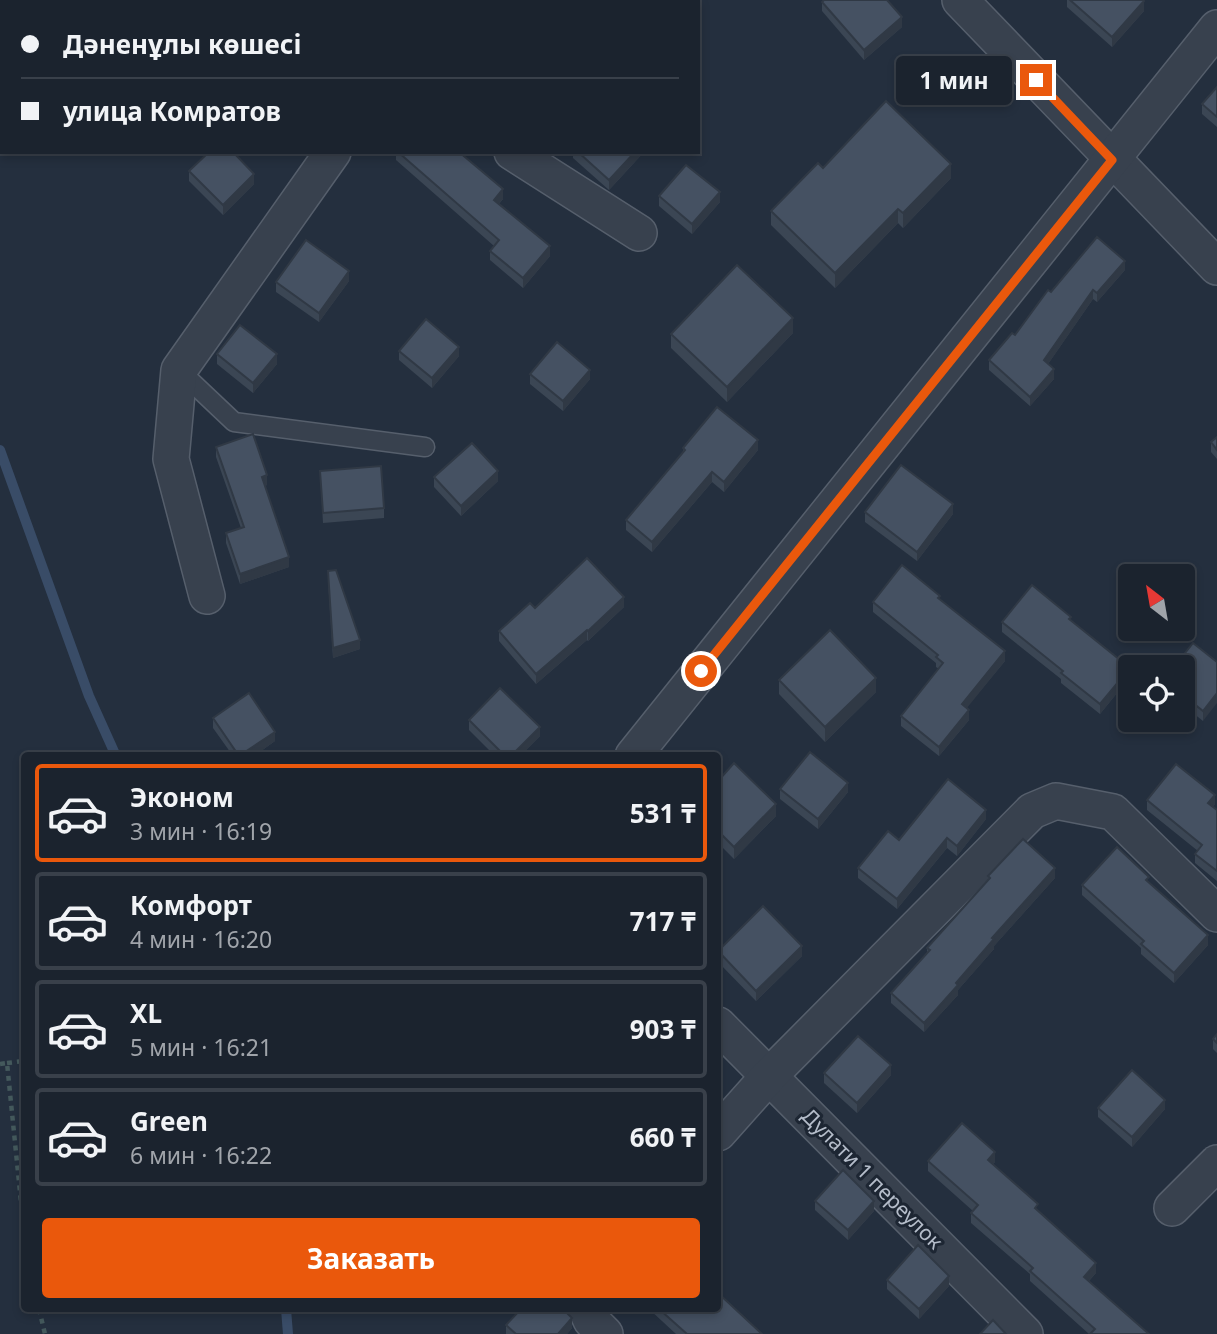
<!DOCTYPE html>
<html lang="ru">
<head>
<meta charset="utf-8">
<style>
	:root { --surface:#1b232e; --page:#242b36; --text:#f1f3f6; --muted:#a0a4aa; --line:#39404a; --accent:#ea580c }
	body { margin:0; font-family:"Noto Sans",sans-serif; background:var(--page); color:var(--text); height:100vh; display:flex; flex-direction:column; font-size:26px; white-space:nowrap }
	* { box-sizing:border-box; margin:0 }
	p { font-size:23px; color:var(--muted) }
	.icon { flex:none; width:38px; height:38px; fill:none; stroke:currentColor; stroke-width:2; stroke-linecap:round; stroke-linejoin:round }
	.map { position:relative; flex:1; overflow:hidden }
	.panel { position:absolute; left:21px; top:752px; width:700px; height:560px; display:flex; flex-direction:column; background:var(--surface); border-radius:7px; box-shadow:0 4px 10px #0003,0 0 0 2px var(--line) }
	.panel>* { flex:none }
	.banner { position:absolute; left:0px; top:0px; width:700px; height:154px; box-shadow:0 4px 10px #0003,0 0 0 2px var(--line); display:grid; align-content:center; height:154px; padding:0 21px; background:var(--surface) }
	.needle { width:46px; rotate:329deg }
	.controls { position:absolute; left:1118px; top:564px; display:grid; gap:14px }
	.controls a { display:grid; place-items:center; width:77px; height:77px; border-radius:7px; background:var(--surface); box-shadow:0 4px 10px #0003,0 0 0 2px var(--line); font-size:35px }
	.end { position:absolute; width:32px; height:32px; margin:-16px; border:9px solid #ea580c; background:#fff; box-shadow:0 0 0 4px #fff }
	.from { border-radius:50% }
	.bubble { position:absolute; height:49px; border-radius:7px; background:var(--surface); box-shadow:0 4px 10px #0003,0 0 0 2px var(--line); font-size:23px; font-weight:700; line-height:49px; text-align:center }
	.banner b { display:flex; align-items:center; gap:24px; height:66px; font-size:26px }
	.banner b+b { border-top:2px solid var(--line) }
	.banner i { width:18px; height:18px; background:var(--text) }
	ul { padding:12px 0 0; list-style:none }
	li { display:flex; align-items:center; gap:21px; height:98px; margin:0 14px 10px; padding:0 7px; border:4px solid var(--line); border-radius:7px }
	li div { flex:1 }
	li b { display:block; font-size:26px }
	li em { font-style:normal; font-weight:700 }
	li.selected { border-color:var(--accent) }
	li>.icon { width:63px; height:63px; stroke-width:1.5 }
	.primary-button { display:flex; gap:14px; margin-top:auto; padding:14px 21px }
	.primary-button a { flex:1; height:80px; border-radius:7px; background:var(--accent); color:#fff; font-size:28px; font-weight:700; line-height:80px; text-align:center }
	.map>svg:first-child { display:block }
</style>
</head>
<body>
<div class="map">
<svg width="1217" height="1334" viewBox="0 0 1217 1334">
	<rect width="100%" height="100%" fill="#242f3e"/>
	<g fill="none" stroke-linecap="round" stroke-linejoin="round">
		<g stroke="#394c67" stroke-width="10">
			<path d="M0,450L89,696L116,756"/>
			<path d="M286,1309L288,1334"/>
		</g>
		<g stroke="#565f6c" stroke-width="21">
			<path id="service" d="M179,370L234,422L425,447"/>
		</g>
		<g stroke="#565f6c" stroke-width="38">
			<g id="minor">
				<path d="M323,0L324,2"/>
				<path d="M960,0L1217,267"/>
				<path d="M456,2L458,0"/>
				<path d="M512,152L639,233"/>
				<path d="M207,596L171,459L179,370L333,152"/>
				<path d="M633,756L1217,28"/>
				<path d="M718,1025L1025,1334"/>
				<path d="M718,1133L769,1076L1032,811L1056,801L1113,812L1217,914"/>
				<path d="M1172,1208L1217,1163"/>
				<path d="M586,1309L591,1320L605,1334"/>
			</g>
		</g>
		<g stroke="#44595c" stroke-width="4.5" stroke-dasharray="5 5" stroke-linecap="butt">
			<path d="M7,1063L24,1061"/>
			<path d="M0,1064L7,1063L24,1232"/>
			<path d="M39,1309L45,1334"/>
		</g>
		<use href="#service" stroke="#38414e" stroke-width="18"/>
		<use href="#minor" stroke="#38414e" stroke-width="35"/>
	</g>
	<g fill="#3b4654">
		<path d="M1067,0H1143L1144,11L1112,47L1067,7Z"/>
		<path d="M822,2L902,27L864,60L822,11Z"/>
		<path d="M1217,87V127L1202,114V104Z"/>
		<path d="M396,152H459L503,199L499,204L550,256L523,288L490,260V251L494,246L396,160Z"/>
		<path d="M573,152H644L609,190L573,158Z"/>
		<path d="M823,168L951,178L903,228L898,223L835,288L771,225V211Z"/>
		<path d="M189,171L254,184L223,215L189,181Z"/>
		<path d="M659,196L720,202L692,234L659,206Z"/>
		<path d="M1125,270L1097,302L1093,299L1048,364L1054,379L1030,406L989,370V360L1015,335L1051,292Z"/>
		<path d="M349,281L319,322L276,292V282Z"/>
		<path d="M793,333L727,402L671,348V334Z"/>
		<path d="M399,351L459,356L432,388L399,360Z"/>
		<path d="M217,354L277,364L253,393L217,364Z"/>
		<path d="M530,374L590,379L563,411L530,384Z"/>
		<path d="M1217,437V459L1211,452V442Z"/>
		<path d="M216,447L267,485L265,486L289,567L240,584L226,543V533L241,528L216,457Z"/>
		<path d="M683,448L758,450L724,492L712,482L652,552L626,530V520L683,452Z"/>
		<path d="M320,471L384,508V518L323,523Z"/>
		<path d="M434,477L498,481L461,516L434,487Z"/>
		<path d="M865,512L953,514L917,561L865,522Z"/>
		<path d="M328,571L360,649L333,658L328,581Z"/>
		<path d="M940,600L1005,661L966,708L969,720L939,756L901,726V716L939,669L936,667V663L873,612V602Z"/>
		<path d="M624,607L588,641L587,640L536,684L499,641V631L535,608Z"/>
		<path d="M1071,620L1130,677L1100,714L1061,683V679L1002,632V622Z"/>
		<path d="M1217,662L1203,721L1183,705V667Z"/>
		<path d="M779,680L876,692L825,742L779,694Z"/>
		<path d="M213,718L275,741L254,756H233L213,728Z"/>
		<path d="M469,720L540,736L520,756H495L469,730Z"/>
		<path d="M718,781L776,816L734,859L718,843Z"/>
		<path d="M780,789L848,792L818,829L780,799Z"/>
		<path d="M1147,800L1215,804L1213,807L1217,810V881L1195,863V854L1198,851L1147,810Z"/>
		<path d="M986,819L957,856L947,848L897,909L858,878V868L899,840Z"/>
		<path d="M988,876L1055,878L994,946V949L958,990V995L924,1032L891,1003V993L927,953V948L988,881Z"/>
		<path d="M1149,883L1208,945L1174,983L1141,954V948L1082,895V885Z"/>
		<path d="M718,951L802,956L756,1001L718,962Z"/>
		<path d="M1217,1034V1053L1213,1049V1039Z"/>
		<path d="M824,1073L891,1075L857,1113L824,1083Z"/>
		<path d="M1098,1108L1165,1109L1132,1147L1098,1117Z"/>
		<path d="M928,1161L995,1162L993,1164L1096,1273L1089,1281L1149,1334H1089L1030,1281V1274L971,1223V1213L973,1211L928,1171Z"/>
		<path d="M815,1201L874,1211L848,1240L815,1210Z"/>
		<path d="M887,1280L949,1286L919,1319L887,1289Z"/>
		<path d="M649,1309H718L762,1334H676Z"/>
		<path d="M506,1325L572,1328L567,1334H506Z"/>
	</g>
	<g fill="#303945">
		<path d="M584,0H594L592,2H583Z"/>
		<path d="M1144,1V11L1112,47V37Z"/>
		<path d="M902,17V27L864,60V50Z"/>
		<path d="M635,152H644L609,190V180Z"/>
		<path d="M951,164V178L903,228V213Z"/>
		<path d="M254,174V184L223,215V205Z"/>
		<path d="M503,189V199L494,209V200Z"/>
		<path d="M720,192V202L692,234V224Z"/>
		<path d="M898,209V223L835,288V273Z"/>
		<path d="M550,246V256L523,288V278Z"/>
		<path d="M1125,261V270L1097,302V293Z"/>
		<path d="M349,271V281L319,322V313Z"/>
		<path d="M1093,290V299L1044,370V360Z"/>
		<path d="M793,318V333L727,402V387Z"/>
		<path d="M459,347V356L432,388V378Z"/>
		<path d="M277,354V364L253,393V383Z"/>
		<path d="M1054,369V379L1030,406V397Z"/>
		<path d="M590,370V379L563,411V401Z"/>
		<path d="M758,440V450L724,492V482Z"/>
		<path d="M498,471V481L461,516V506Z"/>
		<path d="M712,472V482L652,552V542Z"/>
		<path d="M267,475V485L262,487V477Z"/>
		<path d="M953,504V514L917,561V552Z"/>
		<path d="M289,557V567L240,584V574Z"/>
		<path d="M624,597V607L588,641V631Z"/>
		<path d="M587,630V640L536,684V674Z"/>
		<path d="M360,640V649L333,658V648Z"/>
		<path d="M1005,651V661L962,714V704Z"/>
		<path d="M1130,668V677L1100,714V704Z"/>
		<path d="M876,678V692L825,742V727Z"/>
		<path d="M1217,693V703L1203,721V711Z"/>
		<path d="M969,710V720L939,756V747Z"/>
		<path d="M540,727V736L520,756H511Z"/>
		<path d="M275,732V741L254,756H240Z"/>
		<path d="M848,783V792L818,829V819Z"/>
		<path d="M1215,795V804L1208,813V803Z"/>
		<path d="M776,804V816L734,859V847Z"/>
		<path d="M986,810V819L957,856V846Z"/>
		<path d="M947,838V848L897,909V899Z"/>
		<path d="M1055,868V878L994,946V949L958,990V995L924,1032V1023L992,938Z"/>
		<path d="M1208,935V945L1174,983V973Z"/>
		<path d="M802,946V956L756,1001V991Z"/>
		<path d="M891,1065V1075L857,1113V1103Z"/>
		<path d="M1165,1100V1109L1132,1147V1137Z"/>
		<path d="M995,1152V1162L988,1170V1160Z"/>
		<path d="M874,1201V1211L848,1240V1230Z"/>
		<path d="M1096,1263V1273L1084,1286V1277Z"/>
		<path d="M949,1276V1286L919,1319V1309Z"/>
		<path d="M572,1318V1328L567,1334H558Z"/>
	</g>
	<g fill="#455162" stroke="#303945" stroke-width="2">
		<path d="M276,0H290L292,2H274Z"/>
		<path d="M506,0H584L583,2H508Z"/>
		<path d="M824,0H887L902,17L864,50L822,2Z"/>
		<path d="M1070,0H1143L1144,1L1112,37Z"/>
		<path d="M1217,87V117L1202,104Z"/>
		<path d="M886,101L951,164L903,213L898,209L835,273L771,211L818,163L823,168Z"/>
		<path d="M209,152H233L254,174L223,205L189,171Z"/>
		<path d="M398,152H459L503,189L494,200L550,246L523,278L490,251L499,240Z"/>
		<path d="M578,152H635L609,180Z"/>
		<path d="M686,165L720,192L692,224L659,196Z"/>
		<path d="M1097,237L1125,261L1097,293L1093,290L1044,360L1054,369L1030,397L989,360L1012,333L1015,335L1048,290L1051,292Z"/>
		<path d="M306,240L349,271L319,313L276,282Z"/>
		<path d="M737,265L793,318L727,387L671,334Z"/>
		<path d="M426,319L459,347L432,378L399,351Z"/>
		<path d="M240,325L277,354L253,383L217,354Z"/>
		<path d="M557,342L590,370L563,401L530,374Z"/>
		<path d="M717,407L758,440L724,482L712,472L652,542L626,520L685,450L683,448Z"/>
		<path d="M253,434L267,475L262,477L289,557L240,574L226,533L244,527L216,447Z"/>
		<path d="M1217,437V450L1211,442Z"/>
		<path d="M472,443L498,471L461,506L434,477Z"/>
		<path d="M901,465L953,504L917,552L865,512Z"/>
		<path d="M381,466L384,508L323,513L320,471Z"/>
		<path d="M587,558L624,597L588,631L587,630L536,674L499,631L530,603L535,608Z"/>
		<path d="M902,565L940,596L938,598L1005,651L962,704L969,710L939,747L901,716L943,663L936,657L938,655L873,602Z"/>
		<path d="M336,570L360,640L333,648L328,571Z"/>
		<path d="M1032,585L1071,617L1069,619L1130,668L1100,704L1061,673L1063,671L1002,622Z"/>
		<path d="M830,630L876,678L825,727L779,680Z"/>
		<path d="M1193,643L1217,662V693L1203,711L1183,695V667H1174Z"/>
		<path d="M500,688L540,727L511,756H505L469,720Z"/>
		<path d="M249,693L275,732L239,756L213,718Z"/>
		<path d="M810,752L848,783L818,819L780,789Z"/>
		<path d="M734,763L776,804L734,847L718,831V781Z"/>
		<path d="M1176,764L1215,795L1208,803L1217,810V871L1195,854L1202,845L1147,800Z"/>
		<path d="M948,779L986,810L957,846L947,838L897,899L858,868L888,831L899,840Z"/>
		<path d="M1023,839L1055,868L992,938L994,939L956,983L958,985L924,1023L891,993L930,950L927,948L990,878L988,876Z"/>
		<path d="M1117,847L1149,877L1146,880L1208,935L1174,973L1141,944L1144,941L1082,885Z"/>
		<path d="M763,906L802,946L756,991L718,951Z"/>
		<path d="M1217,1034V1043L1213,1039Z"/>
		<path d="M858,1036L891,1065L857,1103L824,1073Z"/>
		<path d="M1132,1070L1165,1100L1132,1137L1098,1108Z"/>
		<path d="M962,1123L995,1152L988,1160L1038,1204L1035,1208L1096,1263L1084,1277L1149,1334H1090L1095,1329L1030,1271L1033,1268L971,1213L978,1205L928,1161Z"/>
		<path d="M843,1170L874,1201L848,1230L815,1201Z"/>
		<path d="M918,1245L949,1276L919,1309L887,1280Z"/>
		<path d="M718,1293L762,1334H687L659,1309H718Z"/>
		<path d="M521,1309H563L572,1318L558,1334H516L506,1325Z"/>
		<path d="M993,1320L1006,1334H980Z"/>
	</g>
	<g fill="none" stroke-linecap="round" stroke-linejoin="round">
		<path stroke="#ea580c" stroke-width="9" d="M701,671L1112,160L1036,80"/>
	</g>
	<g text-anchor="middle" stroke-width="6" stroke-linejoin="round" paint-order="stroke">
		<g font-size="21" fill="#b4bcc9" stroke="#1d2633">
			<text transform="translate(872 1179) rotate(45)" y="7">Дулати 1 переулок</text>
		</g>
	</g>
</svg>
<div class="controls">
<a><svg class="needle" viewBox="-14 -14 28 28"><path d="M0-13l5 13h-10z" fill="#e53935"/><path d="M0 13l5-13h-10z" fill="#a0a4aa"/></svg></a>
<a><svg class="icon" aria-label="locate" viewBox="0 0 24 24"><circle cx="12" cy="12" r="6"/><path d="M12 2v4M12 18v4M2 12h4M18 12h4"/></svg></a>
</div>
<i class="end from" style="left:701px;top:671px"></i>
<i class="end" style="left:1036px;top:80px"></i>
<div class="bubble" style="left:896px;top:56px;width:116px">1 мин</div>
<div class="banner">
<b><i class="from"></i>Дәненұлы көшесі</b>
<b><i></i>улица Комратов</b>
</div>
<section class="panel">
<ul>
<li class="selected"><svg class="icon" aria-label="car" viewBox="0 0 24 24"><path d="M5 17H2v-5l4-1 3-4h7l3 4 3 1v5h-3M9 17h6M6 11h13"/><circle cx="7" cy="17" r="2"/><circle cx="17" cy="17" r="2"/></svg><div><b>Эконом</b><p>3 мин · 16:19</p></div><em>531 ₸</em></li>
<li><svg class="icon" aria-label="car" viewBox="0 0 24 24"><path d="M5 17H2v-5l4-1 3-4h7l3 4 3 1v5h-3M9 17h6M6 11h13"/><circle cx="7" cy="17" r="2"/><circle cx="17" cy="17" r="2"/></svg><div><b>Комфорт</b><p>4 мин · 16:20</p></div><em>717 ₸</em></li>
<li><svg class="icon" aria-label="car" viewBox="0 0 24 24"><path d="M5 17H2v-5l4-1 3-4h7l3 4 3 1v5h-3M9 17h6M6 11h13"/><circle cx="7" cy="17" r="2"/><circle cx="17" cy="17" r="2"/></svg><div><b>XL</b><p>5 мин · 16:21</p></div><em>903 ₸</em></li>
<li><svg class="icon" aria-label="car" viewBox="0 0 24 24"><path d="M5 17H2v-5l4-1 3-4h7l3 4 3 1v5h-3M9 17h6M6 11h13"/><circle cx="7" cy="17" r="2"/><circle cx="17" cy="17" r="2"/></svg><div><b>Green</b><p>6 мин · 16:22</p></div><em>660 ₸</em></li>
</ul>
<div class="primary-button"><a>Заказать</a></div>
</section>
</div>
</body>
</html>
